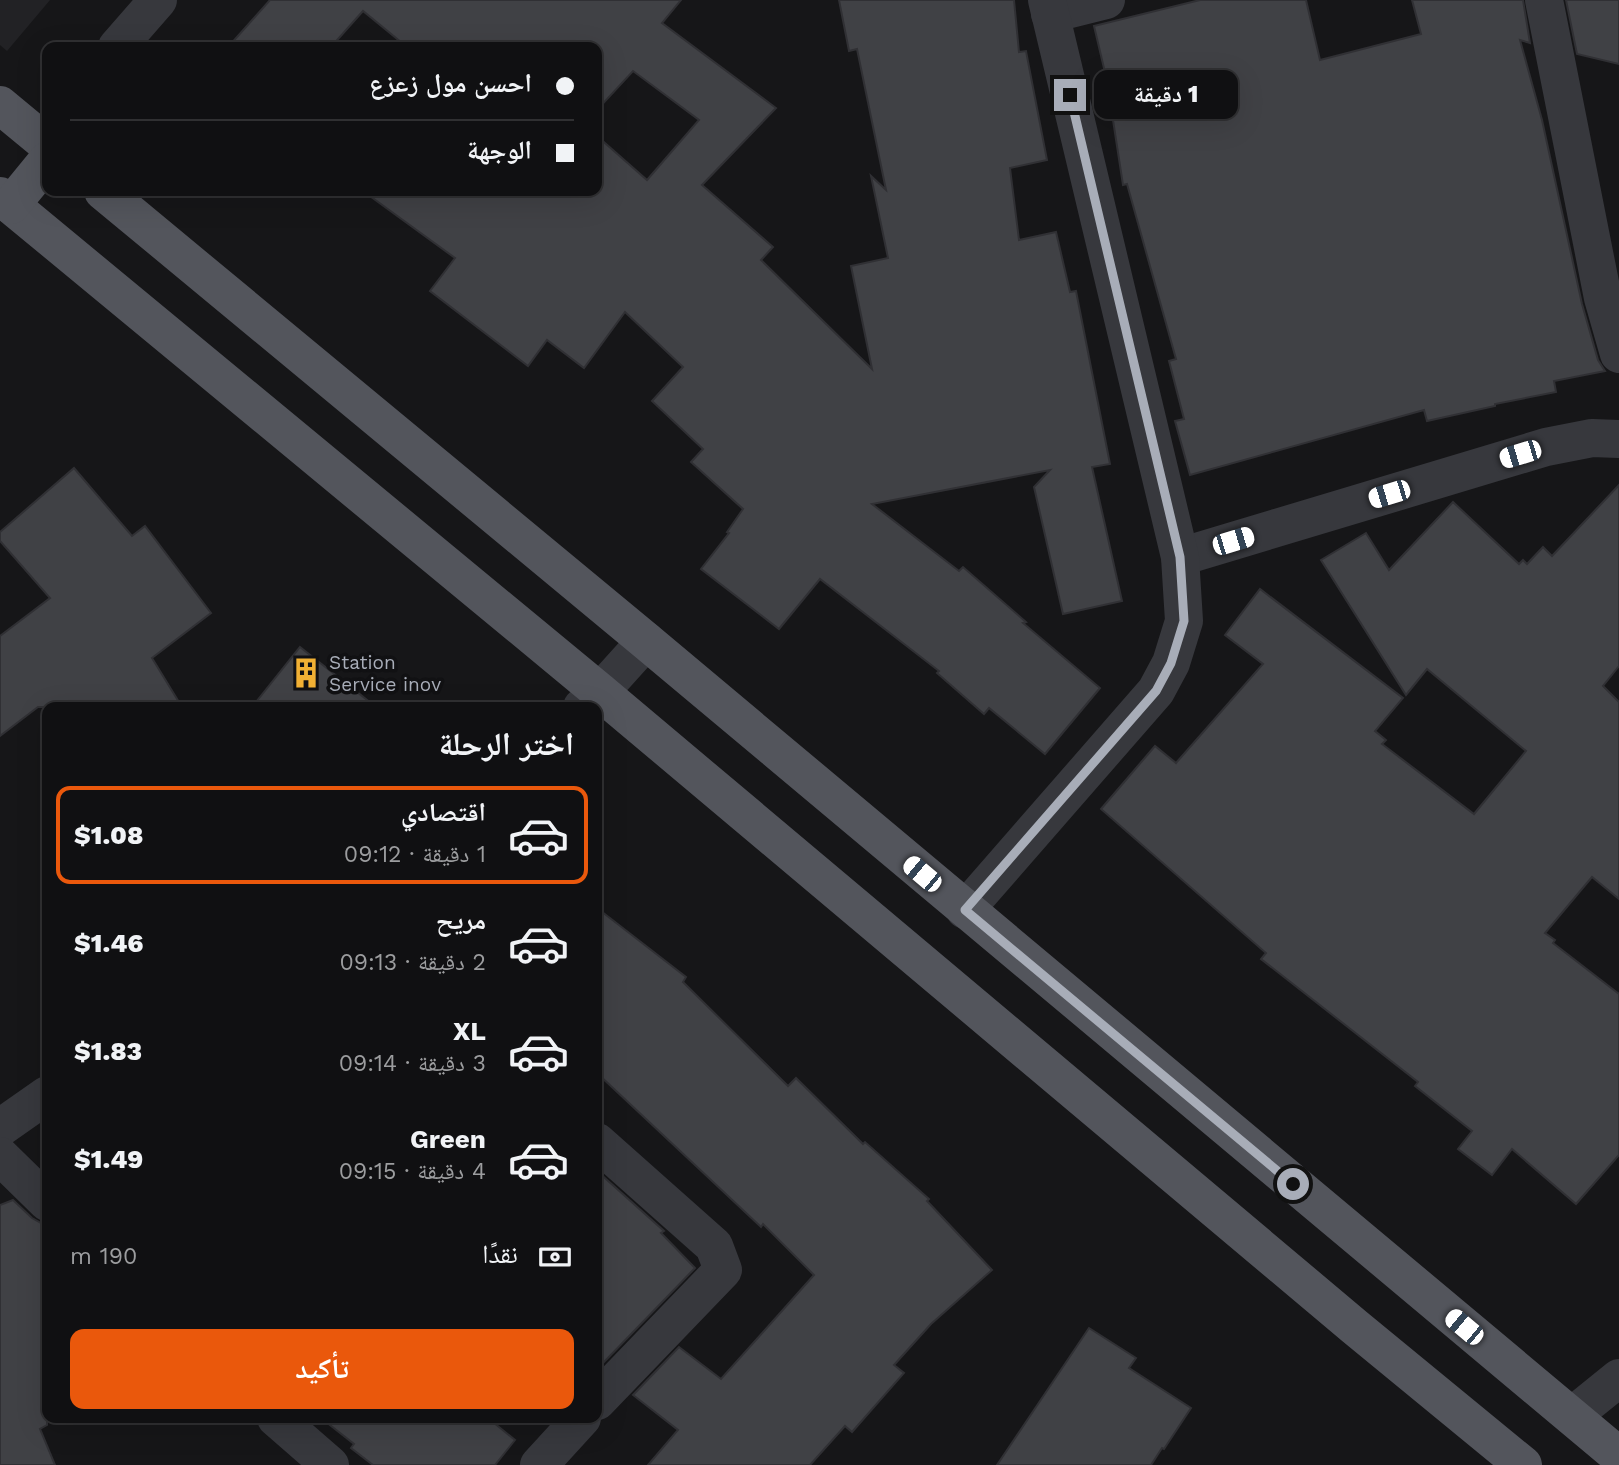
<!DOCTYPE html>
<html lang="ar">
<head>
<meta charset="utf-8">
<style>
	:root { --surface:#101012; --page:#19191b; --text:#f1f3f6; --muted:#9c9d9f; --line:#303032; --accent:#ea580c }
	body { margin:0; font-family:"Work Sans","Noto Naskh Arabic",sans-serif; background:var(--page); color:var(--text); direction:rtl; height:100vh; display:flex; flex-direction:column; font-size:26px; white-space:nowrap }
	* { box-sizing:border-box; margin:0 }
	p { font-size:23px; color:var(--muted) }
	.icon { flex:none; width:38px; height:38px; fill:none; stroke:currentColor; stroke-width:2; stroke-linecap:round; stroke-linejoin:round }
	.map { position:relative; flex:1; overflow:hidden; direction:ltr }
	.sheet { position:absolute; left:42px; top:702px; width:560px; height:721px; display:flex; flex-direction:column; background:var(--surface); border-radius:14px; box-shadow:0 7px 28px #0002,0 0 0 2px var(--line); direction:rtl }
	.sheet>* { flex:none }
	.banner { position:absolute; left:42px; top:42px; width:560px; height:154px; border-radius:14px; box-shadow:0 7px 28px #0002,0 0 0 2px var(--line); direction:rtl; display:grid; align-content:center; height:154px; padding:0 28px; background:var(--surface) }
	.end { position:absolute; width:32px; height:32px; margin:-16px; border:9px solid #a8adb8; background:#111; box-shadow:0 0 0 4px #111 }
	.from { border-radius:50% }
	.bubble { position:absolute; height:49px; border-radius:14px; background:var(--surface); box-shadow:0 7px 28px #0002,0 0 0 2px var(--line); font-size:23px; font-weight:800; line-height:49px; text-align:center; direction:rtl }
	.car { position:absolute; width:21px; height:42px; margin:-21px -10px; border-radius:9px; box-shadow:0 0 5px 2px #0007; background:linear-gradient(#fff 24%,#345 0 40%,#fff 0 76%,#345 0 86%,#fff 0) }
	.banner b { display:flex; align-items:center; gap:24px; height:66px; font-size:26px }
	.banner b+b { border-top:2px solid var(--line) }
	.banner i { width:18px; height:18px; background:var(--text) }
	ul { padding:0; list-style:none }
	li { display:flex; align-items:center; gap:21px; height:98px; margin:0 14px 10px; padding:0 14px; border:4px solid transparent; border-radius:14px }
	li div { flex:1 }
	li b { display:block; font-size:26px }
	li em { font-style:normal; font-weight:800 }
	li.active { border-color:var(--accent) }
	li>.icon { width:63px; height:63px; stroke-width:1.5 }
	h2 { padding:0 28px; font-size:32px; line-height:84px }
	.pay { display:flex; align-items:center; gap:18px; height:77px; padding:0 28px; font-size:26px }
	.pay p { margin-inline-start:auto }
	.button { display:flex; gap:14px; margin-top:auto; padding:14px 28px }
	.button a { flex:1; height:80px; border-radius:14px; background:var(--accent); color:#fff; font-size:28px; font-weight:800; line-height:80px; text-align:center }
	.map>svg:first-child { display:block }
</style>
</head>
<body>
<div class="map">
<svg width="1619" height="1465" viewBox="0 0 1619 1465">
	<rect width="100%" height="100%" fill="#161618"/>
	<path fill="#222225" d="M0,0H50L7,51L0,45Z"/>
	<g fill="#404145" stroke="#303034" stroke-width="2">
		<path d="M270,0H681L662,23L776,108L702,185L773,247L761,260L872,369L851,266L888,258L871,176L886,190L857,49L849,51L839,0H1014L1019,52L1026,51L1047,160L1010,168L1019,240L1056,232L1070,292L1076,291L1110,464L1092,467L1122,601L1063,614L1034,487L1050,470L872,504L959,571L963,567L1026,622L1023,623L1100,688L1045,754L989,708L984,714L937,673L939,671L820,579L779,629L701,569L729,533L727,532L743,509L691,462L703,449L652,401L683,367L625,312L584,368L547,340L528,366L430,291L455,258L363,191H597V136L647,180L699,120L633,71L597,110V47H407L363,11L331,47H228Z"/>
		<path d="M1200,0H1306L1320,60L1421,34L1412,0H1523L1530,43L1520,40L1542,120L1582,304L1598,360L1605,371L1554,381L1556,392L1495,404V406L1427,421L1424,410L1190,475L1175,421L1184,419L1169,361L1176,359L1127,184L1123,185L1107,81L1094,26Z"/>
		<path d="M1566,0H1619V64L1577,54Z"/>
		<path d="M74,468L132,536L145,526L211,613L152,658L182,707H38L0,736V636L50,598L0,541V532Z"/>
		<path d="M1619,485V666L1603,686L1619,702V899L1592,877L1545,933L1555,940L1553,943L1619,994V1155L1576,1204L1512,1149L1492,1175L1458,1149L1472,1131L1415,1086L1418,1082L1261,959L1266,953L1101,809L1155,746L1176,763L1263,664L1225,635L1260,589L1403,698L1375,731L1386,740L1382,744L1474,814L1526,751L1427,669L1406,695L1321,560L1366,533L1389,570L1453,502L1519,564L1523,560L1527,564L1543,547L1552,556Z"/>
		<path d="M300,647L376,707H252Z"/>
		<path d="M597,908L686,977L683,982L788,1086L796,1078L863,1144L865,1142L929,1199L927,1201L992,1270L931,1324L894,1365L904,1373L852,1432L845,1426L810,1465H648L678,1430L633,1395L679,1347L721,1379L814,1275L763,1224L761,1227L597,1073Z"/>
		<path d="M597,1171L664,1231L661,1233L695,1268L604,1362L597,1355Z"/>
		<path d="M13,1200L32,1218L41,1223H47V1425L40,1429L55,1465H0V1205Z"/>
		<path d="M1089,1328L1136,1358L1129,1368L1191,1408L1164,1449L1162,1448L1151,1465H997Z"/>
		<path d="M321,1418H488L515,1440L495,1465H373L351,1448L354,1444Z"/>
	</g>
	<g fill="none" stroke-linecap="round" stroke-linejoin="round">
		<g stroke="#37383d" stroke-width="38">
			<path d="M1544,0L1603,298L1619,354"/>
			<path d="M1050,14L1106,0"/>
			<path d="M117,47L158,0"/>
			<path d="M1180,557L1546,447L1592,438L1619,439"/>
			<path d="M582,707L600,692L646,641"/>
			<path d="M965,910L1156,691L1171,663L1184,621L1180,557L1047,0"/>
			<path d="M0,1128L47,1095"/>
			<path d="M597,1142L714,1246L723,1270L597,1401"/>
			<path d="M0,1156L47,1202"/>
			<path d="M1572,1416L1619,1378"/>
			<path d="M276,1418L330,1465"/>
			<path d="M539,1465L582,1418"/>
		</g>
		<g stroke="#53555c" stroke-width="38">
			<path d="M0,105L47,144"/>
			<path d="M103,191L646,641L1619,1456"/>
			<path d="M0,196L600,692L1355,1327L1523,1465"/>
			<path d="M11,205L47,161"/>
		</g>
	</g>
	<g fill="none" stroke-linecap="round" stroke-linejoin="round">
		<path stroke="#a8adb8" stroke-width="9" d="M1070,95L1180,557L1184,621L1171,663L1156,691L965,910L1293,1184"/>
	</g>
	<defs>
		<g id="building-bare" transform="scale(2.415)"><path d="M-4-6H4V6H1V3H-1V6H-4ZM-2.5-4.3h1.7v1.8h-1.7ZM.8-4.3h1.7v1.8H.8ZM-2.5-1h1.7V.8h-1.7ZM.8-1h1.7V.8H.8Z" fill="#f2b134" stroke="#111113" stroke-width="2.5" paint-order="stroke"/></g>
	</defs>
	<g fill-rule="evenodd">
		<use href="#building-bare" x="306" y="673"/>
	</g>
	<g text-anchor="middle" stroke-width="7" stroke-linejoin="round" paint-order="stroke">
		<g font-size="19" fill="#a8adb8" stroke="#111113" text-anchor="start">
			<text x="329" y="669">Station<tspan x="329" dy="22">Service inov</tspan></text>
		</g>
	</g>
</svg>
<i class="end from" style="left:1293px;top:1184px"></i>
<i class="end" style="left:1070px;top:95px"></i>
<div class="bubble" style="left:1094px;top:70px;width:144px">1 دقيقة</div>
<i class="car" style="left:1520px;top:454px;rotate:253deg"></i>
<i class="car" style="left:1389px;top:494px;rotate:253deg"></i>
<i class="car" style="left:1233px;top:541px;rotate:73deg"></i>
<i class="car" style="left:922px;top:874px;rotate:310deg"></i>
<i class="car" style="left:1464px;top:1327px;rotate:310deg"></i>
<div class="banner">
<b><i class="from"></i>احسن مول زعزع</b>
<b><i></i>الوجهة</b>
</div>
<section class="sheet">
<h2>اختر الرحلة</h2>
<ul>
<li class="active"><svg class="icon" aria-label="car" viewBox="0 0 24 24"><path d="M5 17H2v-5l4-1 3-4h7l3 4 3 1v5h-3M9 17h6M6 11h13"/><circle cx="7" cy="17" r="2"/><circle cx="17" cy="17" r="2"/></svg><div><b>اقتصادي</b><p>1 دقيقة · 09:12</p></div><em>$1.08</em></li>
<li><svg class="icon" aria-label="car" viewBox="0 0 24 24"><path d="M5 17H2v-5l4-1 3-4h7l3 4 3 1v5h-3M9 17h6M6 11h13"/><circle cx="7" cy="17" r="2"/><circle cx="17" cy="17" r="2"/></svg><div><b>مريح</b><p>2 دقيقة · 09:13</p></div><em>$1.46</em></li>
<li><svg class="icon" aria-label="car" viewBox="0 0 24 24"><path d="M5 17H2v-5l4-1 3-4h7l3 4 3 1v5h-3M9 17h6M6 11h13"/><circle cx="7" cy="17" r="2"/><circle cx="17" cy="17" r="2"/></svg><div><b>XL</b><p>3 دقيقة · 09:14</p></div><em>$1.83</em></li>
<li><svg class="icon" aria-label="car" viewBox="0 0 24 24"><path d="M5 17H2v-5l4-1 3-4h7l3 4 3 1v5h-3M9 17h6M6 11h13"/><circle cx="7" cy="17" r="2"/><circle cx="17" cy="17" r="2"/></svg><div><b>Green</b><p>4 دقيقة · 09:15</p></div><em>$1.49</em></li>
</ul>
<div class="pay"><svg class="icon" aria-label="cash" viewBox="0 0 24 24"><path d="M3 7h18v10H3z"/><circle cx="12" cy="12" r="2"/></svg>نقدًا<p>190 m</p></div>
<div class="button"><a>تأكيد</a></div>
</section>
</div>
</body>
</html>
